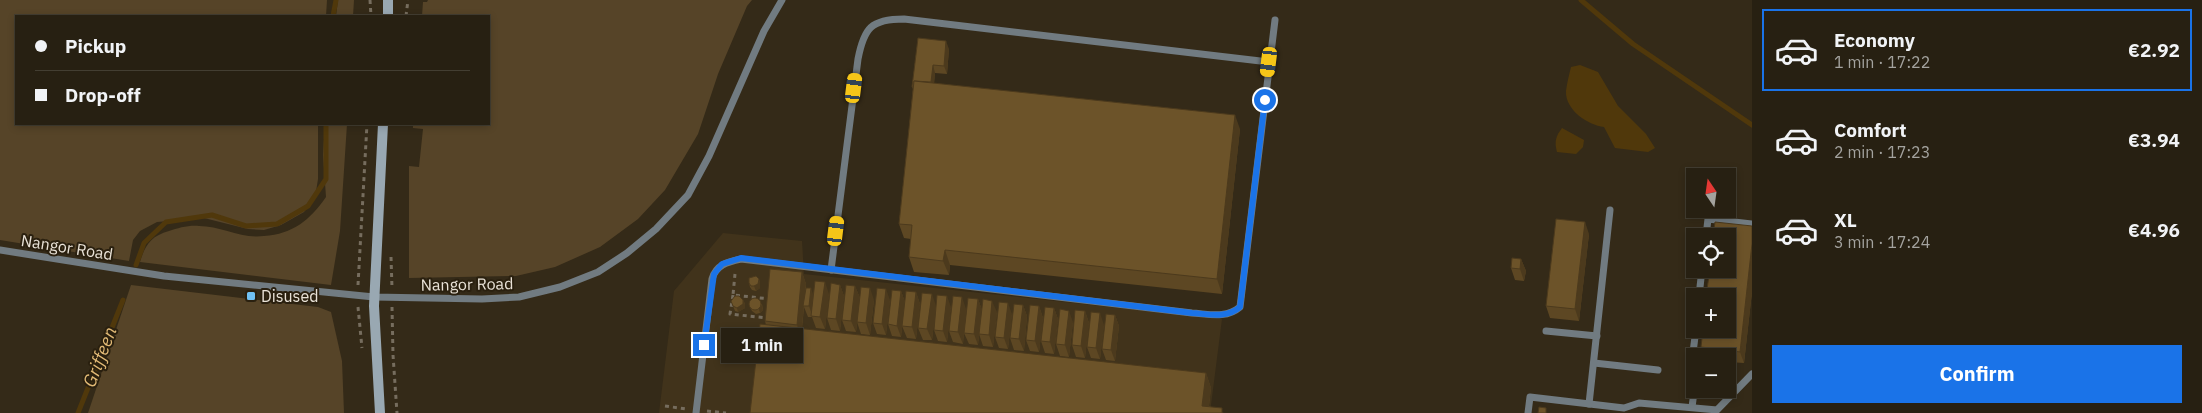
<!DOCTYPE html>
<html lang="en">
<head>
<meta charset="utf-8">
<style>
	:root { --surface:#272012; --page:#332d20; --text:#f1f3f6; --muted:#a4a39f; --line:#433e32; --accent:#1a73e8 }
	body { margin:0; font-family:"IBM Plex Sans",sans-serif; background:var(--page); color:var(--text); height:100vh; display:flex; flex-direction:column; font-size:19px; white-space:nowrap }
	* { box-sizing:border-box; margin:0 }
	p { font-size:16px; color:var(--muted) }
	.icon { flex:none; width:28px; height:28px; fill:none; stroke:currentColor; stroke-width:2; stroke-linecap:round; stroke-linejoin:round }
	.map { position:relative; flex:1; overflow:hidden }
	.side { display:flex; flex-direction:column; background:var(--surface); width:450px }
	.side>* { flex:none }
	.guide { position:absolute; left:15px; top:15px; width:475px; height:110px; border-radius:0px; box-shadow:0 2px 8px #0003,0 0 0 1px var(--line); display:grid; align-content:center; height:110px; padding:0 20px; background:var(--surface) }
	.needle { width:32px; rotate:347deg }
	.tools { position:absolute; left:1686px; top:168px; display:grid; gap:10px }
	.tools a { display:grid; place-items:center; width:50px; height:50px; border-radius:0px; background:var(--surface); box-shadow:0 2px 8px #0003,0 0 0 1px var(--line); font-size:25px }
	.end { position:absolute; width:22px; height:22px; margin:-11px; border:6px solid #1a73e8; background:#fff; box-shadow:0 0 0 2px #fff }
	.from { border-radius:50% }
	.bubble { position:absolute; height:35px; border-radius:0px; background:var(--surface); box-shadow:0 2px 8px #0003,0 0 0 1px var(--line); font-size:16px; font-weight:700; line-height:35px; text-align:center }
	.car { position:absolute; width:15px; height:30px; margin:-15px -8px; border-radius:6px; box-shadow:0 0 4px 1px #0007; background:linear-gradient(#f5c518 24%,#345 0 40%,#f5c518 0 76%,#345 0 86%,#f5c518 0) }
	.guide b { display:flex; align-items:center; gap:18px; height:48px; font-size:19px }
	.guide b+b { border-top:1px solid var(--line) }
	.guide i { width:12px; height:12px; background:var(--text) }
	ul { padding:9px 0 0; list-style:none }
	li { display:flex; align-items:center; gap:15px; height:82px; margin:0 10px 8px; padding:0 10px; border:2px solid transparent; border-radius:0px }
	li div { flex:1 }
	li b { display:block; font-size:19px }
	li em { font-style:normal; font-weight:700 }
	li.current { border-color:var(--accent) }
	li>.icon { width:45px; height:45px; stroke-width:1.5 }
	.action { display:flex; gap:10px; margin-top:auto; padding:10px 20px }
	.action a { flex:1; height:58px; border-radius:0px; background:var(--accent); color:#fff; font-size:20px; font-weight:700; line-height:58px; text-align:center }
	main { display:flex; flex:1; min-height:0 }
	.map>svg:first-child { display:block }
</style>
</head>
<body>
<main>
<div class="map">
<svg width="1752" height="413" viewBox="0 0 1752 413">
	<rect width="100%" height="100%" fill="#342a18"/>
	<path fill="#41331b" d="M723,233L802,241L804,274L1222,319L1210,413H659L674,291Z"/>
	<g fill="#564428">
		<path d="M0,0H327L326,16H16V124H318V179L315,198L304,212L281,225L264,230L248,229L204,218L157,222L140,231L133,240L129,261L0,240Z"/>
		<path d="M338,0H354L353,16H336Z"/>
		<path d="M428,0H752L747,6L718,74L698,134L665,190L638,219L600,247L555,267L516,276L409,278V166L419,167L423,129L413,128V124H489V16H422L423,2H427Z"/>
		<path d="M325,124H347L340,231L331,285L140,262C145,245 151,236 169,231C178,228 189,225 199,226C221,226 241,239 264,236C293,234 310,220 326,197L323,155Z"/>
		<path d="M131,285L318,307L331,312L342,361L344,413H88Z"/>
	</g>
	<g fill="#50380b">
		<path d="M1580,65L1598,72L1618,106L1646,134L1655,148L1648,152L1615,148L1604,127C1588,125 1565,110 1566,91C1567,83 1569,75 1571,67Z"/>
		<path d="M1562,128L1584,140L1583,147L1576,154L1557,152C1554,141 1556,136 1562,128Z"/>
	</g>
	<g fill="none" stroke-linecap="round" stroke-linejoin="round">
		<g stroke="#50380b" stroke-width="5">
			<path d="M1581,0L1633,44L1752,125"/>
			<path d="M333,16L336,0"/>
			<path d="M136,265L144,243L166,222L212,215L246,226L277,224L308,206L326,179V124"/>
			<path d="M78,413L123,300"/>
		</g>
		<g stroke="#766d5e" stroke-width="3" stroke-dasharray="4 4" stroke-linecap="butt">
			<path d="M370,0L371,16"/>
			<path d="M406,16L408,0"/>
			<path d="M391,257L392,288"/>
			<path d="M735,274L733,295L770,299"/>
			<path d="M358,285L367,124"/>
			<path d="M733,295L730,314L767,318"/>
			<path d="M358,307L362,348"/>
			<path d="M392,307L393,355L397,413"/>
			<path d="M665,406L686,409"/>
			<path d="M707,411L726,413"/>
		</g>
		<g stroke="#717b81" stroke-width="7">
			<path d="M1706,236L1708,219L1752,224"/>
			<path d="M0,250L164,276L374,297L482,299L519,297L560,287L598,272L627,253L656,229L688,195L709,156L764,31L782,0"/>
			<path d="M831,270L858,59C864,28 871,19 904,19L1269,62"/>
			<path d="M1699,296L1702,269"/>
			<path d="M1546,331L1597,336"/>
			<path d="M1594,363L1658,370"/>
			<path d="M1695,376L1691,368L1696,329"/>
			<path d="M1589,404L1610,210"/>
			<path d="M1692,407L1695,385"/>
			<path d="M696,413L712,279C716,265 727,262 741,259L1192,313C1209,314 1226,319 1240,307L1275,20"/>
			<path d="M1528,413L1530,397L1624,408L1639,403L1717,410L1752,374"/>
		</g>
		<g stroke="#99a8b2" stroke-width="10">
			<path d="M388,16V0"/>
			<path d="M380,413L374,306L383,124"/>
		</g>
	</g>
	<g fill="#5d4723">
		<path d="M918,38L949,49L947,74L935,73L934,83L1240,129L1222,294L950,265L949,275L914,272L909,257L911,239L904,238L899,224L913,89L912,87Z"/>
		<path d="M1752,226V292L1744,363L1728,362V356H1704L1701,347Z"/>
		<path d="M1589,234L1579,321L1550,318L1546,306Z"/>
		<path d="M1521,259L1526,271L1524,281L1515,280L1511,268Z"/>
		<path d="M802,272L806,284V288L814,296L829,294L825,329L816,328L812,317H808L804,307L802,329L1206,373L1211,388L1209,406L1224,413L766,325L765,321Z"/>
		<path d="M759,279L760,283V288L756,291L752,290L750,287L749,283Z"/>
		<path d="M840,285L844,296L840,331L831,330L827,318Z"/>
		<path d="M855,286L860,298L856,332L846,331L842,320Z"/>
		<path d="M901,291L905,302L901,337L892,336L888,324Z"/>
		<path d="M916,292L920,304L916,339L907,338L902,326Z"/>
		<path d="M978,299L982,310L978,345L969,344L964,333Z"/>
		<path d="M743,300L745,304V308L738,312L735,311L731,301Z"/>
		<path d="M874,300L870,335L861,334L857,322Z"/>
		<path d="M890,300L886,335L877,334L873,323Z"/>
		<path d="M762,304L763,310L760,313L756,314L752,311L750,307Z"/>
		<path d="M1023,305L1027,316L1024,351L1014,350L1010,338Z"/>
		<path d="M936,306L932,340H923L918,328Z"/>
		<path d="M1039,306L1043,318L1039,352L1030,351L1026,340Z"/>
		<path d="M951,307L947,342L938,341L934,330Z"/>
		<path d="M1054,308L1058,319L1054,354L1045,353L1041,341Z"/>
		<path d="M966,309L963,344L953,342L949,331Z"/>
		<path d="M1085,311L1089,323L1085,358L1076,357L1072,345Z"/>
		<path d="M997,312L993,347L983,346L979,334Z"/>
		<path d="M1012,314L1008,349L999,348L995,337Z"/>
		<path d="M1115,315L1119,326L1115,361L1106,360L1102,349Z"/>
		<path d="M1073,322L1069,357L1060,356L1056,344Z"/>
		<path d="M1104,325L1100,359L1091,358L1087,347Z"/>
	</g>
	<g fill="#4c3a1d">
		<path d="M946,41L949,49L947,74L944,66Z"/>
		<path d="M933,65L935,73L933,97L930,88Z"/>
		<path d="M1235,115L1240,129L1222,294L1217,279Z"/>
		<path d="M1585,222L1589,234L1579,321L1575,309Z"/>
		<path d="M1752,244V292L1744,363L1740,352Z"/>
		<path d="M945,250L950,265L949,275L943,261Z"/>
		<path d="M1521,259L1526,271L1524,281L1520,269Z"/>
		<path d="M802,272L806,284L801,336L797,325Z"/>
		<path d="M759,279L760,283V288L756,291L754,286Z"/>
		<path d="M825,282L829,294L825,329L820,317Z"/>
		<path d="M840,285L844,296L840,331L836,319Z"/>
		<path d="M855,286L860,298L856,332L851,321Z"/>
		<path d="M811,288L815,300L813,318L809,306Z"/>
		<path d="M870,288L874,300L870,335L866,323Z"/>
		<path d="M886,289L890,300L886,335L882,324Z"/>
		<path d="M901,291L905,302L901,337L897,326Z"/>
		<path d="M916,292L920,304L916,339L912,327Z"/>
		<path d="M932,294L936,306L932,340L927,329Z"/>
		<path d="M947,296L951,307L947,342L943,331Z"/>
		<path d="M962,297L966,309L963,344L958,332Z"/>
		<path d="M978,299L982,310L978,345L974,334Z"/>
		<path d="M743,300L745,304V308L738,312L737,308Z"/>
		<path d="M760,300L763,310L760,313L759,309Z"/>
		<path d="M992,301L997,312L993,347L989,335Z"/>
		<path d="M1008,303L1012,314L1008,349L1004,338Z"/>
		<path d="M1023,305L1027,316L1024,351L1019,339Z"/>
		<path d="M1039,306L1043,318L1039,352L1035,341Z"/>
		<path d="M1054,308L1058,319L1054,354L1050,342Z"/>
		<path d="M1069,311L1073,322L1069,357L1065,345Z"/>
		<path d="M1085,311L1089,323L1085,358L1081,346Z"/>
		<path d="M1100,313L1104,325L1100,359L1096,348Z"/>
		<path d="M1115,315L1119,326L1115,361L1111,350Z"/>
		<path d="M1206,373L1211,388L1208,413L1202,406Z"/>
	</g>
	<g fill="#6c5329" stroke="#4c3a1d">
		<path d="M918,38L946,41L944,66L933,65L931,82L914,81V87H912Z"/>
		<path d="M914,81L1235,115L1217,279L945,250L943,261L909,257L912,225L899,224Z"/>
		<path d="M1556,219L1585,222L1575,309L1546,306Z"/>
		<path d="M1715,222L1752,226V244L1740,352L1701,347L1703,329H1728V296H1706L1710,269H1728V236H1713Z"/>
		<path d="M1512,258L1521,259L1520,269L1511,268Z"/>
		<path d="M770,269L802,272L797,325L765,321Z"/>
		<path d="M756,276L759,279L758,284L754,286H751L749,283V278Z"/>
		<path d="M815,281L825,282L820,317L811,316Z"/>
		<path d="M831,283L840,285L836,319L827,318Z"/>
		<path d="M846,285L855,286L851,321L842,320Z"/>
		<path d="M861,287L870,288L866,323L857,322Z"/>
		<path d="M806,288H811L809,306H803Z"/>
		<path d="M877,288L886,289L882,324L873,323Z"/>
		<path d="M892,290L901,291L897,326L888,324Z"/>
		<path d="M906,291L916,292L912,327L902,326Z"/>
		<path d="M922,293L932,294L927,329L918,328Z"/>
		<path d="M937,295L947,296L943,331L934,330Z"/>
		<path d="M735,296H739L743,300V304L737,308L733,306L731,301Z"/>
		<path d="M953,296L962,297L958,332L949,331Z"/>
		<path d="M968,298L978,299L974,334L964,333Z"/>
		<circle cx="755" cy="304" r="6"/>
		<path d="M983,299L992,301L989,335L979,334Z"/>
		<path d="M999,302L1008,303L1004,338L995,337Z"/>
		<path d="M1014,304L1023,305L1019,339L1010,338Z"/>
		<path d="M1030,305L1039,306L1035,341L1026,340Z"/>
		<path d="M1045,307L1054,308L1050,342L1041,341Z"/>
		<path d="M1060,309L1069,311L1065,345L1056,344Z"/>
		<path d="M1075,310L1085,311L1081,346L1072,345Z"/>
		<path d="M1091,312L1100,313L1096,348L1087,347Z"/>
		<path d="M1106,314L1115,315L1111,350L1102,349Z"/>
		<path d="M760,324L1206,373L1202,406L1222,408V413H750Z"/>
		<path d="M1539,407L1546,408V413H1538Z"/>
	</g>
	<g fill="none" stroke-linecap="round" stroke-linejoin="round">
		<path stroke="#1a73e8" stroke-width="6" d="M704,345L714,274L722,264L741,258L1192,313C1209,314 1226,319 1240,307L1265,100"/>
	</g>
	<rect fill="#70c1f4" stroke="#2a200f" stroke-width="2" x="246" y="291" width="10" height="10" rx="2.5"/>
	<g text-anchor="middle" stroke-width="4" stroke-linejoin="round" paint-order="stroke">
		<g font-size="16" fill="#e9e2d7" stroke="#2a200f">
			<text transform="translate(67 247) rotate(9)" y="6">Nangor Road</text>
			<text transform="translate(467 284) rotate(-1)" y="6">Nangor Road</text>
		</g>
		<g font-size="16" fill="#e9e2d7" stroke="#2a200f" text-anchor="start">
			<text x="261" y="302">Disused</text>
		</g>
		<g font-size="18" font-style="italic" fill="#e2ba76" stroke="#2a200f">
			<text transform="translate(100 357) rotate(-69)" y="6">Griffeen</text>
		</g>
	</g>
</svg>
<div class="tools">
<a><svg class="needle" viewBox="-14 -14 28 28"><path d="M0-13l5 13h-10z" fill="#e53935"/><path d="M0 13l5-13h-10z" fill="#a4a39f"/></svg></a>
<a><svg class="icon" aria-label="locate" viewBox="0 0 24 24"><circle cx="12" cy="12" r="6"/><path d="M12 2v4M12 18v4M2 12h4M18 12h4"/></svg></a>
<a>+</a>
<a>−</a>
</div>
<i class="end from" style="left:1265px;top:100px"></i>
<i class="end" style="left:704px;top:345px"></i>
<div class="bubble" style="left:721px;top:328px;width:82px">1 min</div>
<i class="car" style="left:1269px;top:62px;rotate:187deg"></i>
<i class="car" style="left:854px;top:88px;rotate:7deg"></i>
<i class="car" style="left:836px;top:231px;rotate:7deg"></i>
<div class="guide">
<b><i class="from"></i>Pickup</b>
<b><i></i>Drop-off</b>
</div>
</div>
<section class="side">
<ul>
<li class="current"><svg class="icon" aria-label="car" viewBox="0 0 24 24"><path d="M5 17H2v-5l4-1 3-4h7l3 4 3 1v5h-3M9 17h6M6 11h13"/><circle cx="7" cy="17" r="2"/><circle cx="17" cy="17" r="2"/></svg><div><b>Economy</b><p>1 min · 17:22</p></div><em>€2.92</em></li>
<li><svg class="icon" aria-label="car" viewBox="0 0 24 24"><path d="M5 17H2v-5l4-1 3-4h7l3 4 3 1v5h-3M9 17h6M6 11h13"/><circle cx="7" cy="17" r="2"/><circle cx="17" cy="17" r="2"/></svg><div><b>Comfort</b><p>2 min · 17:23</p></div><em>€3.94</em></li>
<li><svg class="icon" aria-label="car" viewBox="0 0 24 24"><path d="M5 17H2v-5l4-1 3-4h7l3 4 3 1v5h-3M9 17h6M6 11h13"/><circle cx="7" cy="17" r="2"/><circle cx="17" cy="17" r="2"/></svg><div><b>XL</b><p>3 min · 17:24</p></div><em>€4.96</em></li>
</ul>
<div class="action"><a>Confirm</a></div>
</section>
</main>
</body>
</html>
